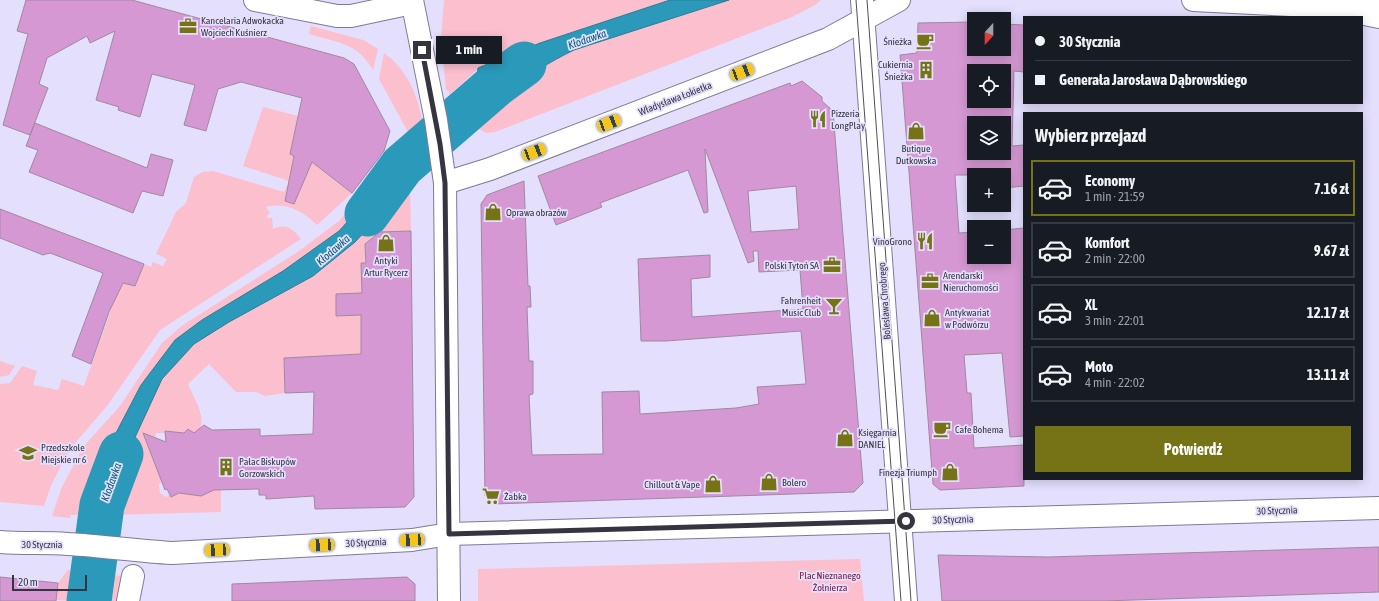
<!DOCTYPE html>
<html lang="pl">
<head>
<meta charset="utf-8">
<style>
	:root { --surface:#171b24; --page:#20242c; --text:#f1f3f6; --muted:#9ea1a6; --line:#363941; --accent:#767216 }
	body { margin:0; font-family:"Asap Condensed",sans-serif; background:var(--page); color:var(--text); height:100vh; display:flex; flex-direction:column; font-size:15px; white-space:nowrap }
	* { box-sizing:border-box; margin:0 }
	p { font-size:13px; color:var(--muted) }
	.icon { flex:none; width:22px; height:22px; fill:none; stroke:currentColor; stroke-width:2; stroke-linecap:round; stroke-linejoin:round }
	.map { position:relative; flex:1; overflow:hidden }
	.drawer { position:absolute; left:1023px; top:112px; width:340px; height:368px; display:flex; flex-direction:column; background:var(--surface); border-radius:0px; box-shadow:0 2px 10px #0003 }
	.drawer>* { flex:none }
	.hud { position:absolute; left:1023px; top:16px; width:340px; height:88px; border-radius:0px; box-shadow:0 2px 10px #0003; display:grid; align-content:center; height:88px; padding:0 12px; background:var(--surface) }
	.needle { width:26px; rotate:201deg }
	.fabs { position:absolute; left:967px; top:12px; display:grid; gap:8px }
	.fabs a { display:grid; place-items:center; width:44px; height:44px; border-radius:0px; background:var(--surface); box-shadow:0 2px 10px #0003; font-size:20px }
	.scale { position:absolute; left:12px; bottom:10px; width:75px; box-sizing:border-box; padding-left:4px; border:2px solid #363440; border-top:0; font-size:11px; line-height:14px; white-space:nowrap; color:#363440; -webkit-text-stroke:3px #e4dffd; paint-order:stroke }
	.end { position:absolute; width:18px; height:18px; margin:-9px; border:5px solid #363440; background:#fff; box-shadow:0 0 0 2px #fff }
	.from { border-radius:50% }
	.bubble { position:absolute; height:28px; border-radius:0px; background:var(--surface); box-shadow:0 2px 10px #0003; font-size:13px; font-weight:700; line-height:28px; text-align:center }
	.car { position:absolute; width:12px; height:24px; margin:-12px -6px; border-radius:5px; box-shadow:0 0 3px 1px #0007; background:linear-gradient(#f5c518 24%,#345 0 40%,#f5c518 0 76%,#345 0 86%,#f5c518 0) }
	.hud b { display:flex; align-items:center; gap:14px; height:38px; font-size:15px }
	.hud b+b { border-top:1px solid var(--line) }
	.hud i { width:10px; height:10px; background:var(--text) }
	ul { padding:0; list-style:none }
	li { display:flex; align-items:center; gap:12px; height:56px; margin:0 8px 6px; padding:0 4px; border:2px solid var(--line); border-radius:0px }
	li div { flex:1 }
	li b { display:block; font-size:15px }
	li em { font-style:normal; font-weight:700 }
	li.active { border-color:var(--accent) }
	li>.icon { width:36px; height:36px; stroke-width:1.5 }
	h2 { padding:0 12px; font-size:18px; line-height:48px }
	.button { display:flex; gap:8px; margin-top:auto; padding:8px 12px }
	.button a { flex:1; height:46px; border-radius:0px; background:var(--accent); color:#fff; font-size:16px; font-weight:700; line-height:46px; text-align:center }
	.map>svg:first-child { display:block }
</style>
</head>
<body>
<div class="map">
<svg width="1379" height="601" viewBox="0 0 1379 601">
	<rect width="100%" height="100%" fill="#e4dffd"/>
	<g fill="#fbbfce">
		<path d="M444,0H670L540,43L479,68L449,95V91L446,90L441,39Z"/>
		<path d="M729,0H821L815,5L792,17L495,132L486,133L478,128L473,115C485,111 492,100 503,93C526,77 549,62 574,50Z"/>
		<path d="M311,26L363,40L378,49L373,70C358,43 336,42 309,34Z"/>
		<path d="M384,53C419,78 423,121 429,161L418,155L414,143L379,79Z"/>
		<path d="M263,107L298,116L290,154L294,156L292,166L313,160L352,193L317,225C302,211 287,202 266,207L270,213L267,216L268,218H272L273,229C286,223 293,229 301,239L160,330L107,406L70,449L52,483L44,506L0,502V384L10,383L22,366L37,371L33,385L58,390L62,379L84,386L121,282L135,286L144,264L151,267L153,262L163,266L167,259L156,254L176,212L186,203L194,177L202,172L213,171L284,192L289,181L243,166Z"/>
		<path d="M398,144L401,154L370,197L339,231L283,271L202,320L175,340L141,385L105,454L84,515H71L70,518L52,516L62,487L83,447L120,406L162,343L183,325L299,251L339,221L366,191Z"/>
		<path d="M410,184L411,231L380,232L365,244L366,263H361V284L366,296L357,294H336V316L366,315L363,360L356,354H342V371L359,414H313L314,391L306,357L284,358L285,393L265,396L256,392H236L209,364L188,384C194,399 208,418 198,432H193L188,429L184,433H156L151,455L164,480L159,484L160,493L166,497L176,491L221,490V512L106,515L125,459L162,379L194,344L229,322L313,276L355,242Z"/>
		<path d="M0,361L15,366L9,375L0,377Z"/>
		<path d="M860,559L864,601H478V569Z"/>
		<path d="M68,570L81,572L77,601L56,600L58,583Z"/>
		<path d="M103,574L121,576L125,584L122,601H101Z"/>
	</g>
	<g fill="#2b99ba" stroke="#2e7b95">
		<path d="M670,0H729L574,50C549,62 526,77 503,93C492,100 485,111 473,115L478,68L540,43Z"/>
		<path d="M401,154L410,184L355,242L313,276L229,322L194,344L162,379L125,459L106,514L84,511L105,454L141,385L175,340L202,320L283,271L339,231L370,197Z"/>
		<path d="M81,572L103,574L101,601H77Z"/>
	</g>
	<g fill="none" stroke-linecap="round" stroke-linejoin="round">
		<g stroke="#2b99ba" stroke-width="45">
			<path d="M367,214L402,166L498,83L524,64"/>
			<path d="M89,601L102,505L121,454"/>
		</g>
	</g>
	<g fill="#d598d3" stroke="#a0899f" fill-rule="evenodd">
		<path d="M26,0H132L344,58L354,64L390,131L384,151L352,193L312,162L294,204L285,201L294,156L290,154L302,98L241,82L218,89L206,131L184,125L195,85L152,74L140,117L118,110L119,107L96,100L115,31L90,43L87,36L47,58L39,84L48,88L30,135L3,125L28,34L17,31Z"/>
		<path d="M972,22H974V49H1004V24L1024,25V72L1014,71L1012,146L1024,145V186L1004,188V175H955L959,233L974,232V257H1004V230L1024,228V436L1010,437L1002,353L964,355L967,393H971L974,448L1024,445V486L940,490L933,484L900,55L917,53L918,23ZM974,71H1004V101H974ZM974,123H1004V153H974Z"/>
		<path d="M802,81L822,97V101L833,111L863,483L854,492L493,504L485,496L481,204L487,195L524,181L528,286H530L531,307H527L529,361H533V394L529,395L532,455L603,454L602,392L639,391L640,414L736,408L759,404L757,387L806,384L801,331L666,341H641L638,259L710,255V277L691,279L692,317L803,309L800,270L759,272L758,251H753L754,261L748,263L705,149L708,212L704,213L688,170L600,203L602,207L556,225L538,176L790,83L791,86ZM796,186L799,229L751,232L748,191Z"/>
		<path d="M35,123L147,168L151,154L173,160L163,196L142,191L133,213L29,172L38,150L26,146Z"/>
		<path d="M0,209L144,264L135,286L123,283L109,312L91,364L72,356L103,273L50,253L43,255L0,238Z"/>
		<path d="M411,231L414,497L405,507L315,509L314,496L266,499V495H259V489L214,490L201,496L179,493L171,497L167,489L165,490L143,433L166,442L165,431L184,433L188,429L194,433L204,425L212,430L260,429V436L313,434L314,392L285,393L284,358L361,354V315L336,316V294L362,293L361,263H366L365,244L380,232Z"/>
		<path d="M1379,547V592L1103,601H942L938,555L1048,557Z"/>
		<path d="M0,577L58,583L56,601H0Z"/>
		<path d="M407,577L415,584V601H232V584Z"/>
	</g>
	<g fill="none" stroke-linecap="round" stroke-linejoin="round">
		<g stroke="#7f7a95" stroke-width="24">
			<g id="street">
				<path d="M255,0L337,16H351L412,3"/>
				<path d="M862,0L906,601"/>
				<path d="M1193,0L1331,7L1379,17"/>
				<path d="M445,183L490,169L828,39L899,0"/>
				<path d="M449,534L1379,508"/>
				<path d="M128,601L133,576"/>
			</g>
		</g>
		<g stroke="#7f7a95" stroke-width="24">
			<g id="secondary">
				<path d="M412,0L436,120L445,183L449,601"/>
				<path d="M1351,10L1357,5L1379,4"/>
				<path d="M0,542C23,544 45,542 68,544C103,546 137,551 172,553L412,540L449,534"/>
			</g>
		</g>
		<use href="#street" stroke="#fff" stroke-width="22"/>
		<use href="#secondary" stroke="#fff" stroke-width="22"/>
		<g stroke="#504e5d" stroke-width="1">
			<path d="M856,0L901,601"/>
			<path d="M867,0L911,601"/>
		</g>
	</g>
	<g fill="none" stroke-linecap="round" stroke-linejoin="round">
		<path stroke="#363440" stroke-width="5" d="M422,50L440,144L445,183L449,534L906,521"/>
	</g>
	<defs>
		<g id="office-bare" transform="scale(1.38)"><path d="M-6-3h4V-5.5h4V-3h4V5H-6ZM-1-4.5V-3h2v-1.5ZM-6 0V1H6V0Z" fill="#767216" stroke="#e4dffd" stroke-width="2.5" paint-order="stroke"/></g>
		<g id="cafe-bare" transform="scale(1.38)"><path d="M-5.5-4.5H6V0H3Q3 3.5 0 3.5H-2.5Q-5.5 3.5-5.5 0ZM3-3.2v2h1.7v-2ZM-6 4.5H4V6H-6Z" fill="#767216" stroke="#e4dffd" stroke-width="2.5" paint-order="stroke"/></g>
		<g id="building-bare" transform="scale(1.38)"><path d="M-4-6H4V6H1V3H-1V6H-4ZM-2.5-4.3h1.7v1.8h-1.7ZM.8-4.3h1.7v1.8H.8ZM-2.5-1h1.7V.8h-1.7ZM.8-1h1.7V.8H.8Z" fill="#767216" stroke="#e4dffd" stroke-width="2.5" paint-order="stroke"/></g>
		<g id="restaurant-bare" transform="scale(1.38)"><path d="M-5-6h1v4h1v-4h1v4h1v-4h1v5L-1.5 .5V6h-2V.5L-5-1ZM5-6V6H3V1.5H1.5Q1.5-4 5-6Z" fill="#767216" stroke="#e4dffd" stroke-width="2.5" paint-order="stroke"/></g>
		<g id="shop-bare" transform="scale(1.38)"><path d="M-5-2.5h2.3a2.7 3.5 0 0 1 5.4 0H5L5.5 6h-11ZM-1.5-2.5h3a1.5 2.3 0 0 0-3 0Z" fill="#767216" stroke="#e4dffd" stroke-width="2.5" paint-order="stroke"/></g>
		<g id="bar-bare" transform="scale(1.38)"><path d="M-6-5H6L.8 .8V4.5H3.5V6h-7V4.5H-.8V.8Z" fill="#767216" stroke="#e4dffd" stroke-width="2.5" paint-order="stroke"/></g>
		<g id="school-bare" transform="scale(1.38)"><path d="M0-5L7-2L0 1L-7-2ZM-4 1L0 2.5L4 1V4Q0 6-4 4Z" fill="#767216" stroke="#e4dffd" stroke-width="2.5" paint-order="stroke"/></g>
		<g id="supermarket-bare" transform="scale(1.38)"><path d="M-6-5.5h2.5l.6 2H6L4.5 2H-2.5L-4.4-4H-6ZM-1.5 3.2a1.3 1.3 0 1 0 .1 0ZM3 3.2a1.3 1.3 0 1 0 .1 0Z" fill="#767216" stroke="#e4dffd" stroke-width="2.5" paint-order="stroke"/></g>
	</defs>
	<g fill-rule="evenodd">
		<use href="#office-bare" x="188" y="26"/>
		<use href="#cafe-bare" x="925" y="41"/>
		<use href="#building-bare" x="926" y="70"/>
		<use href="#restaurant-bare" x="818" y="119"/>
		<use href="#shop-bare" x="916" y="131"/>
		<use href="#shop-bare" x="493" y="212"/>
		<use href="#restaurant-bare" x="925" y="241"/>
		<use href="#shop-bare" x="386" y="243"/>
		<use href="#office-bare" x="832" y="265"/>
		<use href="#office-bare" x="930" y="281"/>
		<use href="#bar-bare" x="834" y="306"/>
		<use href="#shop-bare" x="932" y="318"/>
		<use href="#cafe-bare" x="942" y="429"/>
		<use href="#shop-bare" x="845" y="438"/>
		<use href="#school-bare" x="28" y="453"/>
		<use href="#building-bare" x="226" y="467"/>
		<use href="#shop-bare" x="950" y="472"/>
		<use href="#shop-bare" x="769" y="482"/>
		<use href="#shop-bare" x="713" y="484"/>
		<use href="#supermarket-bare" x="491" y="496"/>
	</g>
	<g text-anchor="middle" stroke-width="3.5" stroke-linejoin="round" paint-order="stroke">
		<g font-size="10" fill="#363440" stroke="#e4dffd" text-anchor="start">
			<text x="201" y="24">Kancelaria Adwokacka<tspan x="201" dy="12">Wojciech Kuśnierz</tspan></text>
			<text x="912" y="45" text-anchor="end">Śnieżka</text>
			<text x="913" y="68" text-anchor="end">Cukiernia<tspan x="913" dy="12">Śnieżka</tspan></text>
			<text x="831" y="117">Pizzeria<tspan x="831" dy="12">LongPlay</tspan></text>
			<text x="916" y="152" text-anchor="middle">Butique<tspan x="916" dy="12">Dutkowska</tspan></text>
			<text x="506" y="216">Oprawa obrazów</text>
			<text x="912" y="245" text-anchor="end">VinoGrono</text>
			<text x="386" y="264" text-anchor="middle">Antyki<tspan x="386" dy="12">Artur Rycerz</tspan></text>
			<text x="819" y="269" text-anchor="end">Polski Tytoń SA</text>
			<text x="943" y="279">Arendarski<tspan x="943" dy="12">Nieruchomości</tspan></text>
			<text x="821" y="304" text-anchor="end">Fahrenheit<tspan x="821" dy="12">Music Club</tspan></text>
			<text x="945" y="316">Antykwariat<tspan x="945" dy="12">w Podwórzu</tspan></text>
			<text x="955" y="433">Cafe Bohema</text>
			<text x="858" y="436">Księgarnia<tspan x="858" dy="12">DANIEL</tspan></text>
			<text x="41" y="451">Przedszkole<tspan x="41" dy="12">Miejskie nr 6</tspan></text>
			<text x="239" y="465">Pałac Biskupów<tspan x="239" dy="12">Gorzowskich</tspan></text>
			<text x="937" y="476" text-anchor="end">Finezja Triumph</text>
			<text x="782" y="486">Bolero</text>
			<text x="700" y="488" text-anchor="end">Chillout &amp; Vape</text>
			<text x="504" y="500">Żabka</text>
		</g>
		<g font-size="10" fill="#363440" stroke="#e4dffd">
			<text transform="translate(675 98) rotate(-21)" y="4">Władysława Łokietka</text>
			<text transform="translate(884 301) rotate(-94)" y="4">Bolesława Chrobrego</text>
			<text transform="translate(1277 510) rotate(-2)" y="4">30 Stycznia</text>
			<text transform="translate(953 519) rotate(-2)" y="4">30 Stycznia</text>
			<text transform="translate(366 542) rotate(-3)" y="4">30 Stycznia</text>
			<text x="42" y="548">30 Stycznia</text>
		</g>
		<g font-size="10" fill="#78143c" stroke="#e4dffd">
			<text x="830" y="579">Plac Nieznanego<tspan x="830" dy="12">Żołnierza</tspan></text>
		</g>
		<g font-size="11" font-style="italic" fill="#005b73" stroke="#e4dffd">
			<text transform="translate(587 39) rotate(-19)" y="4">Kłodawka</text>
			<text transform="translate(333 250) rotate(-41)" y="4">Kłodawka</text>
			<text transform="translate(111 482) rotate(-70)" y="4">Kłodawka</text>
		</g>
	</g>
</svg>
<div class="fabs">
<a><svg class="needle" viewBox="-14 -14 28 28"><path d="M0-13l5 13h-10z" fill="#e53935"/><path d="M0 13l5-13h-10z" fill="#9ea1a6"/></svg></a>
<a><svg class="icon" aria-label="locate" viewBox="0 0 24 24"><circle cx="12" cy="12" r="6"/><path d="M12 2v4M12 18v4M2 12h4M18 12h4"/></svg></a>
<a><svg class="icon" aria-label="layers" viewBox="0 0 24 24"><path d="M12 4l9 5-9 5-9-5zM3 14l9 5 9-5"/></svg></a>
<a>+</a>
<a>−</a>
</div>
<div class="scale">20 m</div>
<i class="end from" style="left:906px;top:521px"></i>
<i class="end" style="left:422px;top:50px"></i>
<div class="bubble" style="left:436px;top:36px;width:66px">1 min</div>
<i class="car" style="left:742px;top:72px;rotate:69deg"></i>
<i class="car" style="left:609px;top:123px;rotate:69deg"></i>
<i class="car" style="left:534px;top:152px;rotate:69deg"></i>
<i class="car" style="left:412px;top:540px;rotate:267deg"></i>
<i class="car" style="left:322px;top:545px;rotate:267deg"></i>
<i class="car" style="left:217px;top:550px;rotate:267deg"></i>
<div class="hud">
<b><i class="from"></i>30 Stycznia</b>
<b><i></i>Generała Jarosława Dąbrowskiego</b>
</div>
<section class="drawer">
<h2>Wybierz przejazd</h2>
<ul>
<li class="active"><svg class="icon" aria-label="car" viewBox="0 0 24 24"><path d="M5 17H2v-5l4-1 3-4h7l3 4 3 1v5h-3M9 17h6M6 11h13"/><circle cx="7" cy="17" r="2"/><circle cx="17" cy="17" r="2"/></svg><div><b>Economy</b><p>1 min · 21:59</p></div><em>7.16 zł</em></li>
<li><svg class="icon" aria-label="car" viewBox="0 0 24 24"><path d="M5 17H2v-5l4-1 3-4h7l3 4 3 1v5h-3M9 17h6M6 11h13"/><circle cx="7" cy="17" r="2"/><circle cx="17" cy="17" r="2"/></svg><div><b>Komfort</b><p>2 min · 22:00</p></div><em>9.67 zł</em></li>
<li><svg class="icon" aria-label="car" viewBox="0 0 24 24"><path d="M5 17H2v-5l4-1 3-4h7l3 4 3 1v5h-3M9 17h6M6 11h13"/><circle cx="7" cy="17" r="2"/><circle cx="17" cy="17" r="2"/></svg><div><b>XL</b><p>3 min · 22:01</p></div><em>12.17 zł</em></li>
<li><svg class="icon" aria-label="car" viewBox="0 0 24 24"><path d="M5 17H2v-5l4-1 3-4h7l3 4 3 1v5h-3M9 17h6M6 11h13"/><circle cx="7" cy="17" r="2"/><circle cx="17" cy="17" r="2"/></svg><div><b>Moto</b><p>4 min · 22:02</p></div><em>13.11 zł</em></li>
</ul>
<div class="button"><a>Potwierdź</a></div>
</section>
</div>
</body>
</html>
